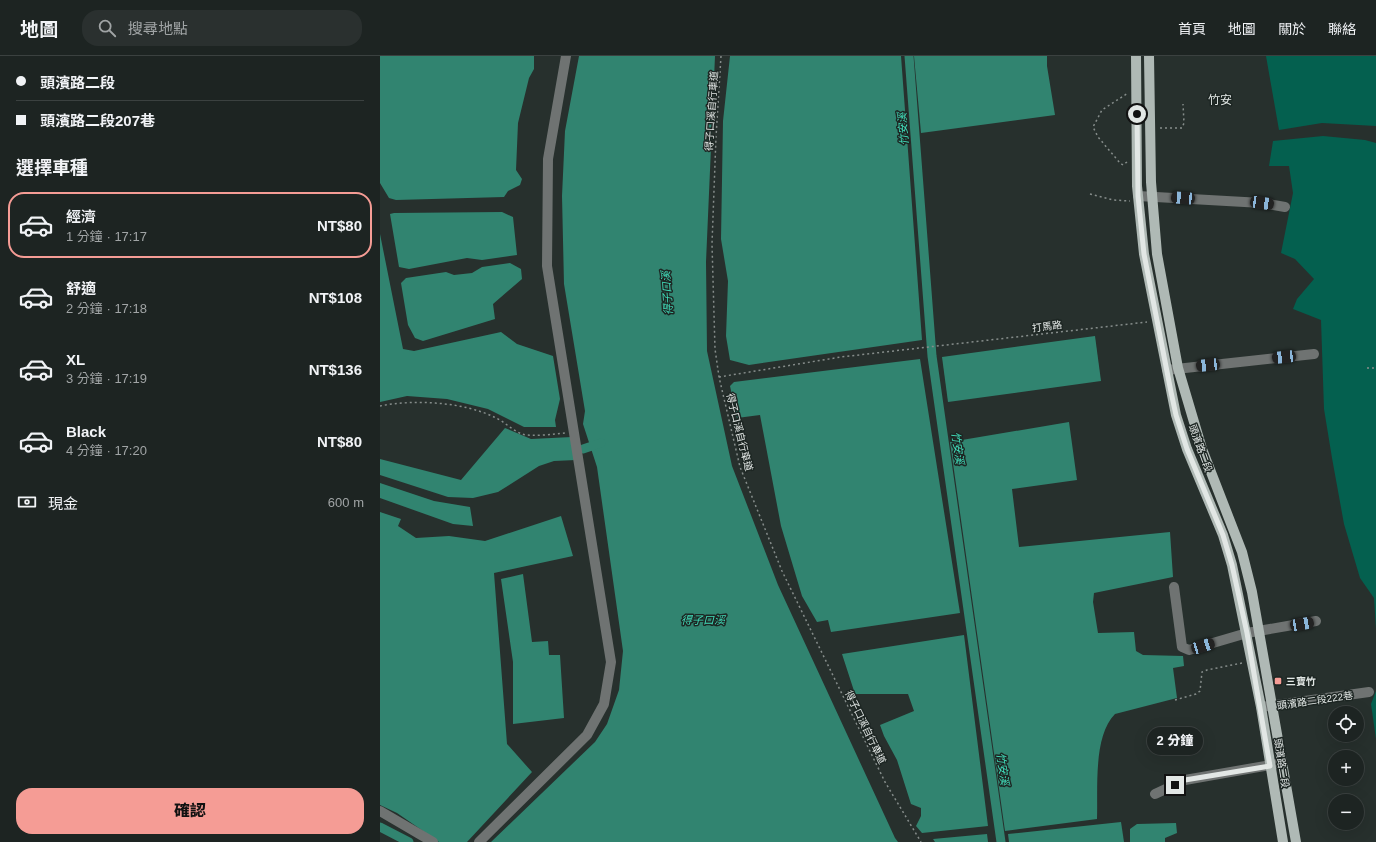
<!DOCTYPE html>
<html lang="zh-TW">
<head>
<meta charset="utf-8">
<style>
	:root { --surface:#1d2422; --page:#2a302f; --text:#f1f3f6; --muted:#a0a4a5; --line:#3b4140; --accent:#f59c95 }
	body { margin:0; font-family:Helvetica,"Noto Sans TC",sans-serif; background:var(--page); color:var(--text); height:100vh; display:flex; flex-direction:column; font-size:15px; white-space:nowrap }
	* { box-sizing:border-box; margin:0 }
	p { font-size:13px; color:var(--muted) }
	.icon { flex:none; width:22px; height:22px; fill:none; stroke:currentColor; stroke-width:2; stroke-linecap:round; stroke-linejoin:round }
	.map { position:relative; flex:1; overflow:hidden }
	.sheet { display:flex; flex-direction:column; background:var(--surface); width:380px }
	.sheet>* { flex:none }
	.hud { display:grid; align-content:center; height:88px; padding:0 16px; background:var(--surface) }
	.controls { position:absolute; left:948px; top:650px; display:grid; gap:8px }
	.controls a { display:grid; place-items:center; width:36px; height:36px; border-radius:50%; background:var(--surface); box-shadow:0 4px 16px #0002,0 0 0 1px var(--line); font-size:20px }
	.end { position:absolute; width:18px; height:18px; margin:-9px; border:5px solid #e2e7e5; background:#111; box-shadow:0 0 0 2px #111 }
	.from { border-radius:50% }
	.bubble { position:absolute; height:28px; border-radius:14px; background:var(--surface); box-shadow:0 4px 16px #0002,0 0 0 1px var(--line); font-size:13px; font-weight:800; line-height:28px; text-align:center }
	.car { position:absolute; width:12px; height:24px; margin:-12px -6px; border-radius:5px; box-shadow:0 0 3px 1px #0007; background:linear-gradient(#222 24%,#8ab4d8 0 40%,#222 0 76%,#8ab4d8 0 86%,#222 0) }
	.hud b { display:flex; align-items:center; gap:14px; height:38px; font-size:15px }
	.hud b+b { border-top:1px solid var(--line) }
	.hud i { width:10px; height:10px; background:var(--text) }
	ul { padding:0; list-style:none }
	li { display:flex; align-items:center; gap:12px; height:66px; margin:0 8px 6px; padding:0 8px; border:2px solid transparent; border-radius:16px }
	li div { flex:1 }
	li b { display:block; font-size:15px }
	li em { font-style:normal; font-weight:800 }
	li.active { border-color:var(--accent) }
	li>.icon { width:36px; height:36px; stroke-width:1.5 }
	h2 { padding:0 16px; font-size:18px; line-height:48px }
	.pay { display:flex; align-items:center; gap:10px; height:44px; padding:0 16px; font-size:15px }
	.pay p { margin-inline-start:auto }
	.action { display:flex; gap:8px; margin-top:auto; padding:8px 16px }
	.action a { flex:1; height:46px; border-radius:16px; background:var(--accent); color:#111; font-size:16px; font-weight:800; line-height:46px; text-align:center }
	header { display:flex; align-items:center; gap:24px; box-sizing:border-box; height:56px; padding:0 20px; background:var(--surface); border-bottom:1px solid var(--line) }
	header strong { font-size:19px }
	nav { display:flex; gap:22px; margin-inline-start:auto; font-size:14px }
	.search { width:280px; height:36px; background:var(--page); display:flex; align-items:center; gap:10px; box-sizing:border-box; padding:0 14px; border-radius:16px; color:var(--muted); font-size:15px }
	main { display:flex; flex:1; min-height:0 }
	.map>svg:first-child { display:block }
</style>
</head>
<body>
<header>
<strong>地圖</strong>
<div class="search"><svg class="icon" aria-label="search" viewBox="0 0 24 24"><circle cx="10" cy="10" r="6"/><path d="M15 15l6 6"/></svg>搜尋地點</div>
<nav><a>首頁</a><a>地圖</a><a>關於</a><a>聯絡</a></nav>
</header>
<main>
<section class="sheet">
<div class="hud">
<b><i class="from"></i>頭濱路二段</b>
<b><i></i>頭濱路二段207巷</b>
</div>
<h2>選擇車種</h2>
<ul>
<li class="active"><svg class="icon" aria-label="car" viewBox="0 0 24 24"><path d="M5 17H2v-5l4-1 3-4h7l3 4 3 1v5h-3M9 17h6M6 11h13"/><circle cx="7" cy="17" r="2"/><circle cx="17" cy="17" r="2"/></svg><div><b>經濟</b><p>1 分鐘 · 17:17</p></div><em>NT$80</em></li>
<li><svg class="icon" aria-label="car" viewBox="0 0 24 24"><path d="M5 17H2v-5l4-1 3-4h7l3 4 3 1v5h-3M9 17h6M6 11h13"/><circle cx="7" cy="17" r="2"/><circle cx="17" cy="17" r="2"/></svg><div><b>舒適</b><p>2 分鐘 · 17:18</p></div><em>NT$108</em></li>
<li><svg class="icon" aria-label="car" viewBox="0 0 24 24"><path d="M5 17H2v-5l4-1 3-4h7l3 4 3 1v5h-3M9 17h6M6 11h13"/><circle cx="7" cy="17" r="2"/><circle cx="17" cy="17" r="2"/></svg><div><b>XL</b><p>3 分鐘 · 17:19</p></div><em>NT$136</em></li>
<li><svg class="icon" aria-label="car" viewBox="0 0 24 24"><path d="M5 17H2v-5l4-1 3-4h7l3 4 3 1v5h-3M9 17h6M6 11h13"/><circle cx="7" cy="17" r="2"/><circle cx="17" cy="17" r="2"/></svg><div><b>Black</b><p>4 分鐘 · 17:20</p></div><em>NT$80</em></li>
</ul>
<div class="pay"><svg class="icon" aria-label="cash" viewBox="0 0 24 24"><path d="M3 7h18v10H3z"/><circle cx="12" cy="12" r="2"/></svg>現金<p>600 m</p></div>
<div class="action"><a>確認</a></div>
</section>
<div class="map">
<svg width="996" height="786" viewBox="0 0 996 786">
	<rect width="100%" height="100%" fill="#27302d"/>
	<g fill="#04604f">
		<path d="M886,0H996V70L942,67L899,74Z"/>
		<path d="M943,80L985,84L996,87V573L994,542L980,522L964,468L952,402L944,353L941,264L913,253L917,243L934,223L915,203L901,197L913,137L909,110H889L893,85Z"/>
		<path d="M996,635V683L991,648Z"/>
	</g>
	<g fill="#318470">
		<path d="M0,0H154V13L149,22L138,67L136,114L142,123L140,129L128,135L124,141L16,144L9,142L0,127Z"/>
		<path d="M199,0H335L326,206L327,295L352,410L398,529L515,782L518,786H111L215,686L227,668L239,634L243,595L217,411L203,368L205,355L184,228L182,140L185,75Z"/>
		<path d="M350,0H521L542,284L369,309L350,304L346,280L348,225L341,183L343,65Z"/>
		<path d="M534,0H667V10L675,59L541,77Z"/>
		<path d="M122,156L133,161L137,199L102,204L87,202L29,213L19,211L10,158L14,157Z"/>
		<path d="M0,178L23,293L34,295L121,276L137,288L173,300L180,343L175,364L176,371H144L108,353L67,343L27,340L0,346Z"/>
		<path d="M130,207L141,213L142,223L113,248L115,263L43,285L35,282L28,269L21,227L26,222L66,216L74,219L92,217L102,211Z"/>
		<path d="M715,280L721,325L568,346L562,301Z"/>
		<path d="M540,303L580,557L451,576L448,564L437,566L422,540L401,470L380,359L357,362L350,330L354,326Z"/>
		<path d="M689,366L697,424L632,433L639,491L790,476L793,521L714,537L713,546L718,577L754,576L756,595L763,599L803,600L804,610L793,612L797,642L735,658C713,680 718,733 717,763L625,775L570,386Z"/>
		<path d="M125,372L151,383L192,381L196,404L174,405L159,410L118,436L93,442L68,441L0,419V403L81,424Z"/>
		<path d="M0,427L54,445L90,451L93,470L73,468L0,442Z"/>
		<path d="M0,456L21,463L18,470L36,482L69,480L105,485L181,460L193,500L114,517L127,688L152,716L87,786H59L17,757L0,749Z"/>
		<path d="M143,518L152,586L168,585L169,599H180L184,662L133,668V606L121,523Z"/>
		<path d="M584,579L608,770L542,777L536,770L541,760V752L531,748L517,704L504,680L500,669L534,655L528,638H475L462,598Z"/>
		<path d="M741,766L744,786H629L628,778Z"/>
		<path d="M796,767L797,777L785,782V786H750V773L757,768Z"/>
		<path d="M607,778L608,786H555L553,783Z"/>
	</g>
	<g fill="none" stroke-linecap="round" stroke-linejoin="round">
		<g stroke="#318470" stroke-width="9">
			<path d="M529,0L552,300L621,786"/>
			<path d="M203,393L221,387"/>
			<path d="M0,771L29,786"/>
		</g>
		<g stroke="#868d8b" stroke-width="1.5" stroke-dasharray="2 3" stroke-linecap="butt">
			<path d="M341,0L336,81L332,188L335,293L339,321L360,411L402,515L505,726L541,786"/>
			<path d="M780,72H802L804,67L803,48"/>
			<path d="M747,106L743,109L740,107L718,81L713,71L722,54L748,37"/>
			<path d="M710,138L733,144L750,145"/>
			<path d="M987,312H996"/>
			<path d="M339,321L461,301L767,266"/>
			<path d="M0,350C35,343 85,346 116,362C125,366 133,375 142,378C152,381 174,378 185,377"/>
			<path d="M795,644L816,638L820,635L822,616L827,614L862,607"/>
		</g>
		<g stroke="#6f7372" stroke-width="10">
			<path d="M758,140L882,147L905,151"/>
			<path d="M787,314L934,298"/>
			<path d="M794,531L802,591L809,594L867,577L936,565"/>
			<path d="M881,651L989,636"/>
			<path d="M775,738L805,724L902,707"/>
			<path d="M0,755L53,786"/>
			<path d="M99,786L207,679L224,648L231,606L167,210L168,103L186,0"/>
		</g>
		<g stroke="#afb9b5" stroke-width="10">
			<path d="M756,0L757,130L764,198L796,359L807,393L843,479L852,509L881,651L903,786"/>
			<path d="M769,0L771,126L777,198L798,312L822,393L862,496L872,536L916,786"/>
		</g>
	</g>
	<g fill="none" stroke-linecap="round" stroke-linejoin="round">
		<path stroke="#e2e7e5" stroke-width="5" d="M757,58L758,140L764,198L791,336L796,359L807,393L843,479L852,509L867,577L890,710L805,724L795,729"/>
	</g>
	<rect fill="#f59c95" stroke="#1d2623" stroke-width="1.5" x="894" y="621" width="8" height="8" rx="2"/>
	<g text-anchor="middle" stroke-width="3" stroke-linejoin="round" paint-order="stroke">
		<g font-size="10" fill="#e2e7e5" stroke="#1d2623">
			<text transform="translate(331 55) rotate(-86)" y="4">得子口溪自行車道</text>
			<text transform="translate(667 270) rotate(-7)" y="4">打馬路</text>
			<text transform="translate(360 376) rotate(76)" y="4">得子口溪自行車道</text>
			<text transform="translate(821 392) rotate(70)" y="4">頭濱路二段</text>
			<text transform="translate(935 644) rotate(-8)" y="4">頭濱路二段222巷</text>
			<text transform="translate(486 671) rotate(64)" y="4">得子口溪自行車道</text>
			<text transform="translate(902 707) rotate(81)" y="4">頭濱路二段</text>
		</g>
		<g font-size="10" font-weight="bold" fill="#e2e7e5" stroke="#1d2623" text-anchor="start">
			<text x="906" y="629">三寶竹</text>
		</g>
		<g font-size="11" font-style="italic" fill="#41ddba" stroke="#1d2623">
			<text transform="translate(523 73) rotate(-94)" y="4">竹安溪</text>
			<text transform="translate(287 237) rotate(-94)" y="4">得子口溪</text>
			<text transform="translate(578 392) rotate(82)" y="4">竹安溪</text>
			<text x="323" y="568">得子口溪</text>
			<text transform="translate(623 713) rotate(82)" y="4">竹安溪</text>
		</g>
		<g font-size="12" fill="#e2e7e5" stroke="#1d2623">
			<text x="840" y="48">竹安</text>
		</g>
	</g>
</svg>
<div class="controls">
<a><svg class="icon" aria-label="locate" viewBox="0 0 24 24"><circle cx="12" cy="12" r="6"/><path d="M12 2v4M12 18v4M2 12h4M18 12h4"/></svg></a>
<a>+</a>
<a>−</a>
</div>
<i class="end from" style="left:757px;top:58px"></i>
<i class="end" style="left:795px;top:729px"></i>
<div class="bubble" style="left:767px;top:671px;width:56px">2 分鐘</div>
<i class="car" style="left:803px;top:142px;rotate:274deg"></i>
<i class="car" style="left:882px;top:147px;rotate:98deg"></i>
<i class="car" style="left:904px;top:301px;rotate:264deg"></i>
<i class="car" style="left:828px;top:309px;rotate:264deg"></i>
<i class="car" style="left:922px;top:568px;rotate:80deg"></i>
<i class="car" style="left:823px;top:590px;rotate:73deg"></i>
</div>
</main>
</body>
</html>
